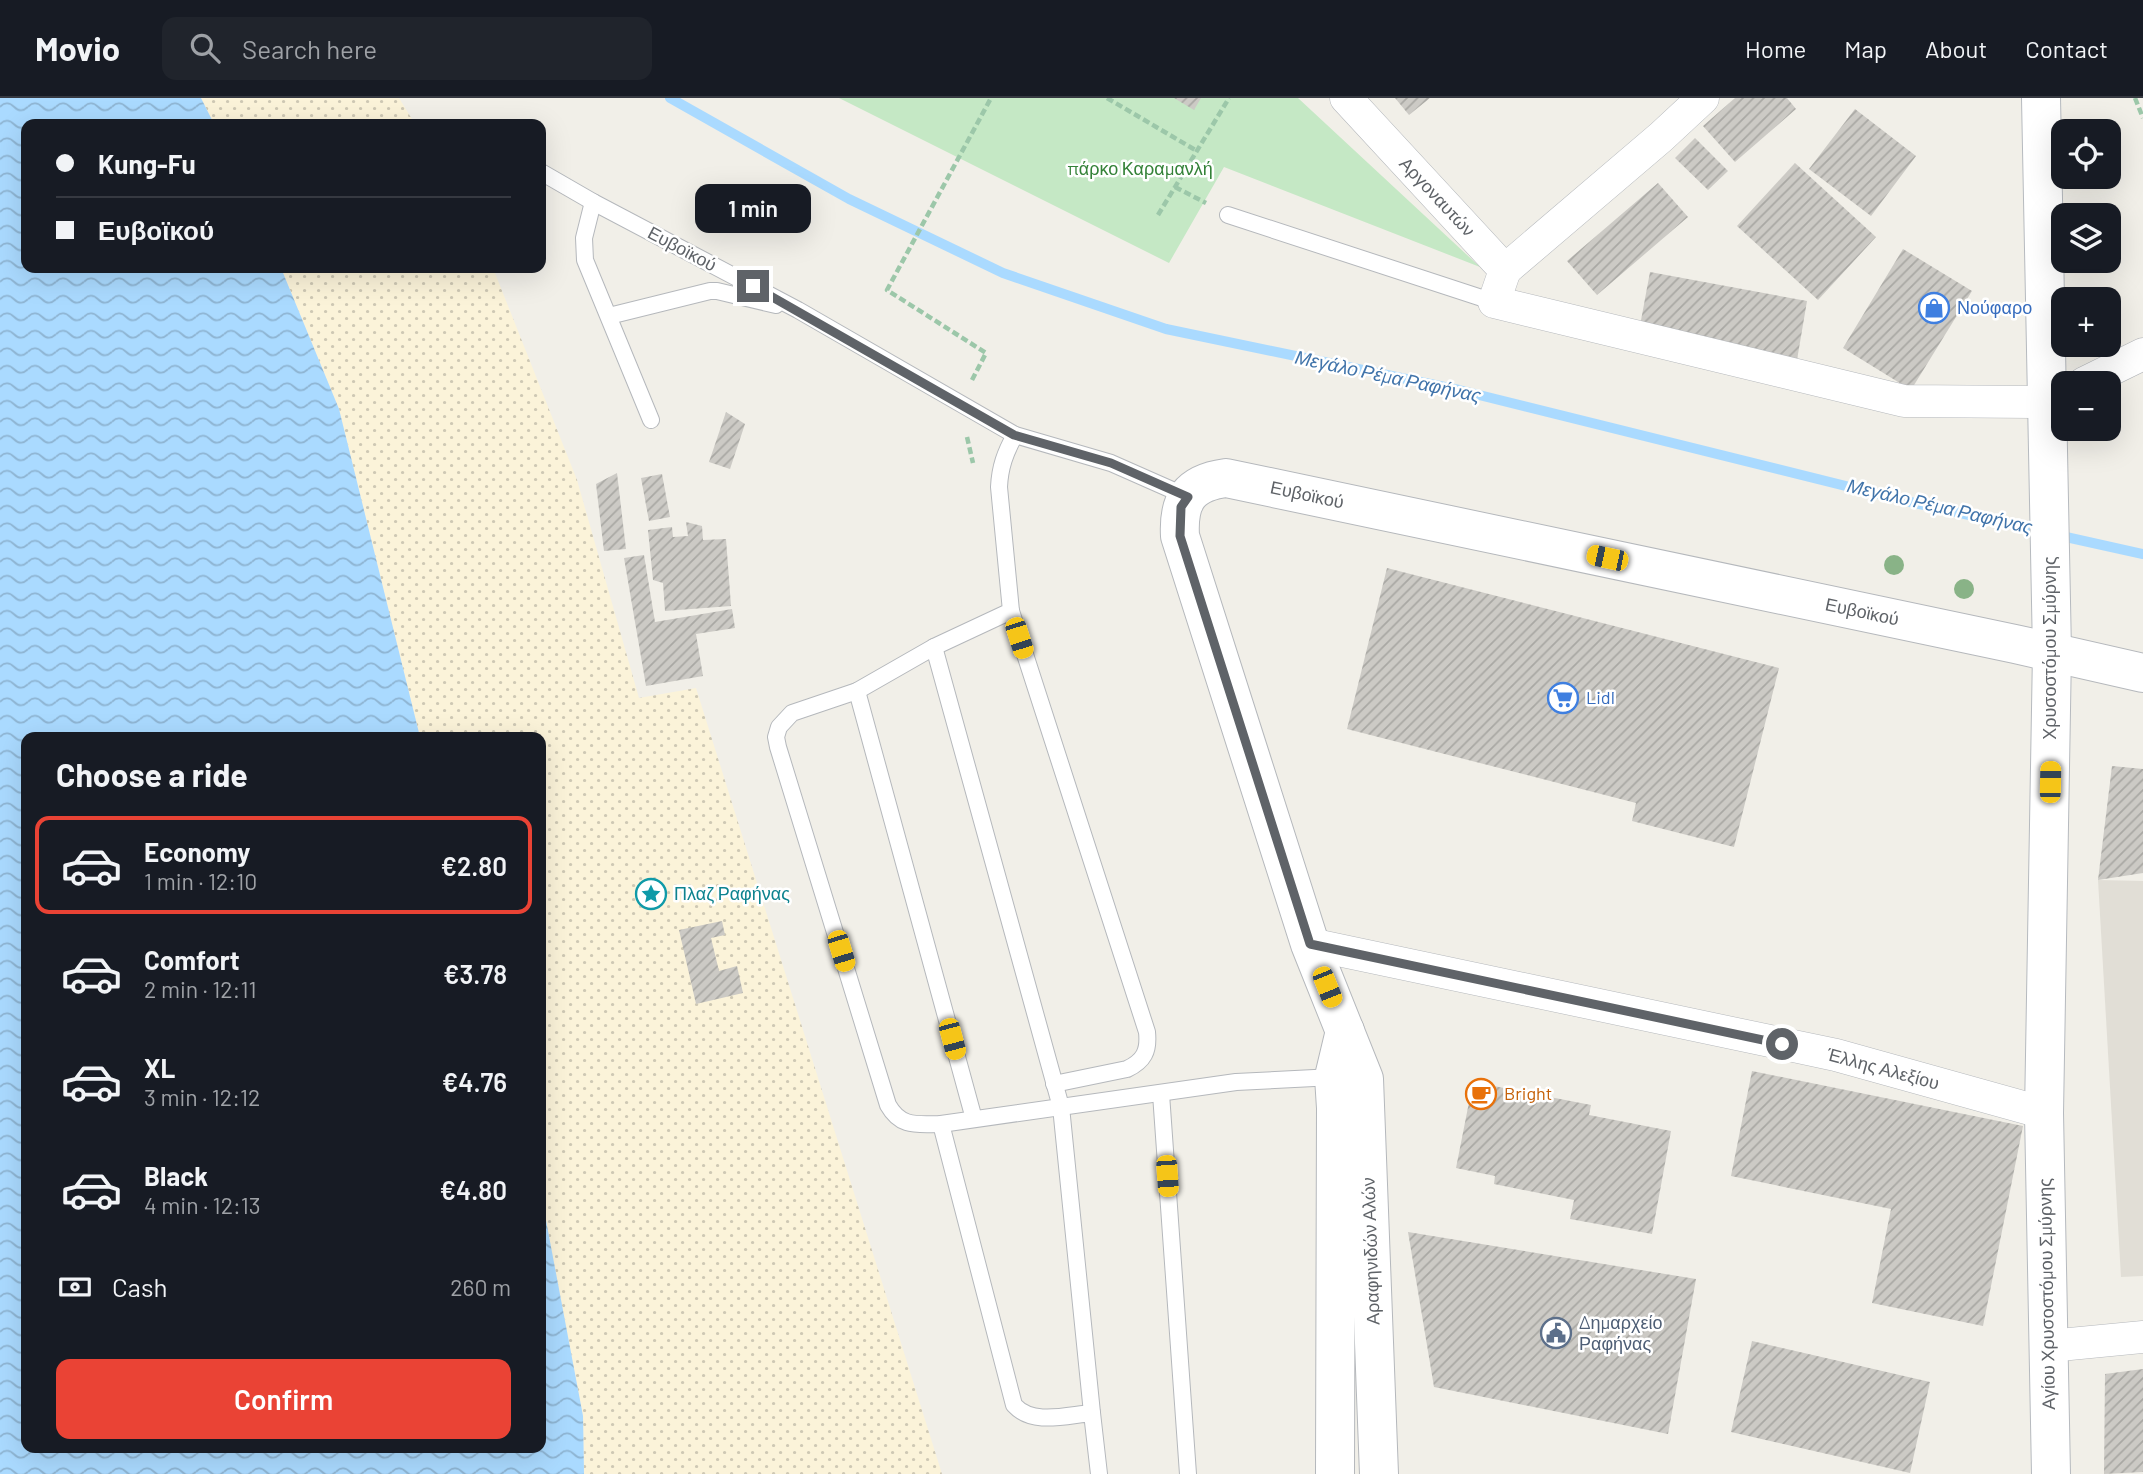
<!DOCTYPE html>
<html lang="en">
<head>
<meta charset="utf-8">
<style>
	:root { --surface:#171b24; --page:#20242c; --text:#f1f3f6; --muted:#9ea1a6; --line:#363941; --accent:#ea4335 }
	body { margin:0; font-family:Barlow,sans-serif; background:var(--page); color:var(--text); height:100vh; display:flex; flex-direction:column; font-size:26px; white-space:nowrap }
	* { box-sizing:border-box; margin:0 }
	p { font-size:23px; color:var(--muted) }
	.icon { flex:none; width:38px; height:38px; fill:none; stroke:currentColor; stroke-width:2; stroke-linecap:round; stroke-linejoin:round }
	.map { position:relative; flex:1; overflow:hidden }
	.panel { position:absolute; left:21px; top:634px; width:525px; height:721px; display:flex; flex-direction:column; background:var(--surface); border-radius:14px; box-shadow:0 7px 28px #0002 }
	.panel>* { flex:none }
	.guide { position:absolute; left:21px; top:21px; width:525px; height:154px; border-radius:14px; box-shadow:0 7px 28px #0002; display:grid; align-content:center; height:154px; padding:0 35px; background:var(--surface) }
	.fabs { position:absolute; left:2051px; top:21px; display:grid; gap:14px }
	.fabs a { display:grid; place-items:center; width:70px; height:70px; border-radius:14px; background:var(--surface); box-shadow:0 7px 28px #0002; font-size:35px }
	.end { position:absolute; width:32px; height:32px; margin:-16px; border:9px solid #5f6368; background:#fff; box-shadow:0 0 0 4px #fff }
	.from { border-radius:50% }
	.bubble { position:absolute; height:49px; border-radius:14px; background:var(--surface); box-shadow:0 7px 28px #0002; font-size:23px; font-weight:600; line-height:49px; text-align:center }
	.car { position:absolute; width:21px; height:42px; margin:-21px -10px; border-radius:9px; box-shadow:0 0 5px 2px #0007; background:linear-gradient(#f5c518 24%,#345 0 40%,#f5c518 0 76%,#345 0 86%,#f5c518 0) }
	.guide b { display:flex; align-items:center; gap:24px; height:66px; font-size:26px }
	.guide b+b { border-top:2px solid var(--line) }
	.guide i { width:18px; height:18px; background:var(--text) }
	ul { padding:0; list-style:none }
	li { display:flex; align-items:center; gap:21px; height:98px; margin:0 14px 10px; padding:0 21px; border:4px solid transparent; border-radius:14px }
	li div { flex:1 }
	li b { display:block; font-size:26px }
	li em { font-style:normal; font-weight:600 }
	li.selected { border-color:var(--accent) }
	li>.icon { width:63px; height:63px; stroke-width:1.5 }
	h2 { padding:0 35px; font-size:32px; line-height:84px }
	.pay { display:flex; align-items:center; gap:18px; height:77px; padding:0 35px; font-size:26px }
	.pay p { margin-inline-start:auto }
	.primary-button { display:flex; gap:14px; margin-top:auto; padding:14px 35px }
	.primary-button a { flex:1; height:80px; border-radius:14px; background:var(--accent); color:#fff; font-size:28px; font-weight:600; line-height:80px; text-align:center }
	header { display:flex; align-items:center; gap:42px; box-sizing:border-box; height:98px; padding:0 35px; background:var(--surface); border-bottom:2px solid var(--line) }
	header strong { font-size:33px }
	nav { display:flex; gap:38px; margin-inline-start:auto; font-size:24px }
	.search { width:490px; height:63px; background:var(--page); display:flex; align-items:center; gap:18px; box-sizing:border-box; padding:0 24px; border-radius:14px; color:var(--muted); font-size:26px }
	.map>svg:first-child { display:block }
</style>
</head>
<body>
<header>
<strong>Movio</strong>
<div class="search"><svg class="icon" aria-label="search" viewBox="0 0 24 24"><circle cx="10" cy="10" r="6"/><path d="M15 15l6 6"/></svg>Search here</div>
<nav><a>Home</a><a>Map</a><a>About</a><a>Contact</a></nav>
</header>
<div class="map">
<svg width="2143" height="1376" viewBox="0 0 2143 1376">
	<defs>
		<pattern id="sand-dots" width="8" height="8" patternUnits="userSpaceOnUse" patternTransform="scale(1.75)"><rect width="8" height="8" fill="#fbf3d9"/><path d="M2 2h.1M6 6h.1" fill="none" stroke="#cec8b4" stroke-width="1.8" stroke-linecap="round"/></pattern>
		<pattern id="water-waves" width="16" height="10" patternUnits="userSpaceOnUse" patternTransform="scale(1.75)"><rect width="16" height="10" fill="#aadaff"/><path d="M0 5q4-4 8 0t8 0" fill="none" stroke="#8eb4d2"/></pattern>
		<pattern id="building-hatch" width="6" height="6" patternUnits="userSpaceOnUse" patternTransform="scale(1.75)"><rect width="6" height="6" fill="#cccac5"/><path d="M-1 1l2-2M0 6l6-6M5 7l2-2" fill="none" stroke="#a9a8a4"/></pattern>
	</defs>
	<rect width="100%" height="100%" fill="#f1efe8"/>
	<path fill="#e1ded6" d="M2098,782L2143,783V1178L2121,1179Z"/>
	<path fill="#c5e8c5" d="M839,0H1298L1480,169L1224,69L1169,165Z"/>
	<g fill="url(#sand-dots)">
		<path d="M201,0H399L415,26H214Z"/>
		<path d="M281,170H493L577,382L639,600L696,590L942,1376H584L583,1318L541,1096V639H420L339,311Z"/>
	</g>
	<path fill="url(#water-waves)" d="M0,0H201L214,26H26V170H281L339,311L420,639H26V1349H541V1096L583,1318L584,1376H0Z"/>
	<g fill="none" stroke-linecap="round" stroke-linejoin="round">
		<g stroke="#aadaff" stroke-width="10">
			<path d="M670,0L849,101L1003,175L1166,231L1459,292L1910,404L2041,433"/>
			<path d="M2057,437L2143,456"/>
		</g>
	</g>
	<g fill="url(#building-hatch)">
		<path d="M1174,0H1201L1194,12Z"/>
		<path d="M1395,0H1430L1409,17Z"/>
		<path d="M1735,0H1787L1796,11L1735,64L1703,28Z"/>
		<path d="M1855,11L1916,58L1871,118L1809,71Z"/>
		<path d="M1695,40L1728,73L1708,92L1675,60Z"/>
		<path d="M1795,65L1876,139L1818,202L1737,128Z"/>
		<path d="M1658,85L1688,119L1597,197L1567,163Z"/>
		<path d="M1903,151L1972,193L1911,292L1843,250Z"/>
		<path d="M1650,174L1807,203L1797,262L1639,233Z"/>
		<path d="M726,314L745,326L730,371L709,364Z"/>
		<path d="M617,375L626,451L604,453L596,386Z"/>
		<path d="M662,376L670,419L649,423L641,380Z"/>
		<path d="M686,424L702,428L703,442L726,441L731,508L665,513L663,485L653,482L648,432L672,429L673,439L688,438Z"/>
		<path d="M644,457L655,524L732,511L735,530L696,536L703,578L646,588L624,460Z"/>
		<path d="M1387,470L1779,570L1734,749L1632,723L1636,705L1347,631Z"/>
		<path d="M2112,668L2143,671V775L2098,782Z"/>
		<path d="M722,823L725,837L711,840L719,873L737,868L743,895L696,906L679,832Z"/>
		<path d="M1752,973L2023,1028L1983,1228L1872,1205L1891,1111L1731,1078Z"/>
		<path d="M1473,984L1591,1007L1589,1017L1671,1033L1652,1136L1570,1121L1574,1102L1494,1086L1495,1078L1456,1070Z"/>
		<path d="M1408,1134L1696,1181L1668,1336L1434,1289Z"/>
		<path d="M1752,1243L1930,1284L1910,1375L1731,1334Z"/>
		<path d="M2143,1271V1374L2104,1376L2105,1276Z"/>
	</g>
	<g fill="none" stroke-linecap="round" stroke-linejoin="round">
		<g stroke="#b5b8bc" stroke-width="18">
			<g id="service">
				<path d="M541,74L593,104L798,212L1015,337L1111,365L1188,399"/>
				<path d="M593,104L584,140L585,162L651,322"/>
				<path d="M1228,117L1494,204"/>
				<path d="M609,218L710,193H717L776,207"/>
				<path d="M1015,337C1005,355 1000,369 999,389L1011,513L934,549L857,593L792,615L779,629L776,639L778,649L888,1007C901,1030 917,1026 941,1026L1236,984L1334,979"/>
				<path d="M1011,513L1147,934C1149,953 1144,963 1127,971L1054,986"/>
				<path d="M934,549L1061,1009L1092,1315"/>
				<path d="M857,593L974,1021"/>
				<path d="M1161,996L1188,1376"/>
				<path d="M941,1026L1014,1307C1033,1328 1067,1317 1092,1315L1099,1376"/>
			</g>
		</g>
		<g stroke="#b5b8bc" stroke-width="33">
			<g id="minor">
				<path d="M1346,0L1505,172L1494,204L1904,303L2047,304L2063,296"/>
				<path d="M1505,172L1661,39L1703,0"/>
				<path d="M2084,285L2143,256"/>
				<path d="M1310,846L1836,957L2044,1015"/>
				<path d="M2049,1248L2143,1239"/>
			</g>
		</g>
		<g stroke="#b5b8bc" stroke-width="40">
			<g id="tertiary">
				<path d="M1335,1376L1336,1010L1334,979L1345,933"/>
				<path d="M1379,1376L1364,981L1310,846L1180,438C1178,402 1189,385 1226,380L2015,546L2143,575"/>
			</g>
		</g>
		<g stroke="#b6babf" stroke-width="40">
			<path id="secondary" d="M2041,0L2052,554L2044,1015L2051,1376"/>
		</g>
		<g stroke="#9cc7a9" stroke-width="4.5" stroke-dasharray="7 3.5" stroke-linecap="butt">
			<path d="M1107,0L1197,53"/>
			<path d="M2135,0L2143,20"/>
			<path d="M1175,89L1206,105"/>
			<path d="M1158,117L1229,0"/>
			<path d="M972,282L986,255L887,192L991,0"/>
			<path d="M967,339L973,365"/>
		</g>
		<use href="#service" stroke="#fff" stroke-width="16"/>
		<use href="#minor" stroke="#fff" stroke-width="32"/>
		<use href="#tertiary" stroke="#fff" stroke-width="38"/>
		<use href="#secondary" stroke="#fff" stroke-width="38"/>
	</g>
	<g fill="#89b387">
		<circle cx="1894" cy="467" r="10"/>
		<circle cx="1964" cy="491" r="10"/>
	</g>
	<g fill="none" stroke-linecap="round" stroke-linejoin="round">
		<path stroke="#5f6368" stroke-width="9" d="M753,188L1014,337L1111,365L1188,399L1181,409L1180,438L1310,846L1782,946"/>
	</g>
	<defs>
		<g id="shop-ring" transform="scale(1.575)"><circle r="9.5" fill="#fff" stroke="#3f7fe0" stroke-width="1.5"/><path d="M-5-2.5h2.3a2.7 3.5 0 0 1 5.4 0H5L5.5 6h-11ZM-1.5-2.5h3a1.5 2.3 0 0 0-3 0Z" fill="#3f7fe0"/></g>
		<g id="supermarket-ring" transform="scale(1.575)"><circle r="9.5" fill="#fff" stroke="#3f7fe0" stroke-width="1.5"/><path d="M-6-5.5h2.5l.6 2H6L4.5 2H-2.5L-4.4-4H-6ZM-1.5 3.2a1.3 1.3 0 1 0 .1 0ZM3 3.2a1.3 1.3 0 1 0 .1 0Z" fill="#3f7fe0"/></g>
		<g id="sight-ring" transform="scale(1.575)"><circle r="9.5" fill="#fff" stroke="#0f9aa8" stroke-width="1.5"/><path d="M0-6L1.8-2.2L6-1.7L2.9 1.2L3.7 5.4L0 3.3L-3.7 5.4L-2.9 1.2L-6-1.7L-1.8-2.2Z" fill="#0f9aa8"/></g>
		<g id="cafe-ring" transform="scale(1.575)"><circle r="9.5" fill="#fff" stroke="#e8710a" stroke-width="1.5"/><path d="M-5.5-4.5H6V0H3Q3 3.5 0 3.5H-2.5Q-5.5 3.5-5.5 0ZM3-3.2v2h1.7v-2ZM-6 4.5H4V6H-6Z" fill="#e8710a"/></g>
		<g id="civic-ring" transform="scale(1.575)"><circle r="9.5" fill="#fff" stroke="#5c6f8a" stroke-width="1.5"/><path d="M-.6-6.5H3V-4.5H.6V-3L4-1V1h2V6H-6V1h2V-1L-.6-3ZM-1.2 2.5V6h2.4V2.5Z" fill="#5c6f8a"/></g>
	</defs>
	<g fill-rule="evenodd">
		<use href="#shop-ring" x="1934" y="210"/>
		<use href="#supermarket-ring" x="1563" y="600"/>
		<use href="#sight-ring" x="651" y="796"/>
		<use href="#cafe-ring" x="1481" y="996"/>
		<use href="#civic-ring" x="1556" y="1235"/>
	</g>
	<g text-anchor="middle" stroke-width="5" stroke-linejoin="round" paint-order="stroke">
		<g font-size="18" fill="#348238" stroke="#fff">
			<text x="1140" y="77">πάρκο Καραμανλή</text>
		</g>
		<g font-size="18" fill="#5f6368" stroke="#fff">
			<text transform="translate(1437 99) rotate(47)" y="6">Αργοναυτών</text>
			<text transform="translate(682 151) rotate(28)" y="6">Ευβοϊκού</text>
			<text transform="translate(1307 397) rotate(12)" y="6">Ευβοϊκού</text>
			<text transform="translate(1862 514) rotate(12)" y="6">Ευβοϊκού</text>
			<text transform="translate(2050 550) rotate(-90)" y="6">Χρυσοστόμου Σμύρνης</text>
			<text transform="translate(1883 971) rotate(15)" y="6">Έλλης Αλεξίου</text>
			<text transform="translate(1371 1153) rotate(-92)" y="6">Αραφηνιδών Αλών</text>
			<text transform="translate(2047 1196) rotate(-91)" y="6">Αγίου Χρυσοστόμου Σμύρνης</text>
		</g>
		<g font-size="18" fill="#366cbe" stroke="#fff" text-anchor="start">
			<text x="1957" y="216">Νούφαρο</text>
			<text x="1586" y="606">Lidl</text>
		</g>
		<g font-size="18" fill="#0d838f" stroke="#fff" text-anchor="start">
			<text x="674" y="802">Πλαζ Ραφήνας</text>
		</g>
		<g font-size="18" fill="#c56008" stroke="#fff" text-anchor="start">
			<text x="1504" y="1002">Bright</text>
		</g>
		<g font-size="18" fill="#4e5e75" stroke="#fff" text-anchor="start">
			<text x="1579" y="1231">Δημαρχείο<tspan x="1579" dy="21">Ραφήνας</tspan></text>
		</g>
		<g font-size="19" font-style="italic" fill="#4174aa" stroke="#fff">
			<text transform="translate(1388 278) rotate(12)" y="7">Μεγάλο Ρέμα Ραφήνας</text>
			<text transform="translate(1940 408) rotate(13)" y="7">Μεγάλο Ρέμα Ραφήνας</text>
		</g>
	</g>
</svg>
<div class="fabs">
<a><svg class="icon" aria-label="locate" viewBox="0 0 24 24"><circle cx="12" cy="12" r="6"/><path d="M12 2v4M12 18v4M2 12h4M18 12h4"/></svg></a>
<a><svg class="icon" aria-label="layers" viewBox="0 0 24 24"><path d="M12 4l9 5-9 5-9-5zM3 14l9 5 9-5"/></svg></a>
<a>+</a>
<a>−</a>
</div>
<i class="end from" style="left:1782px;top:946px"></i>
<i class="end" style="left:753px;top:188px"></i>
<div class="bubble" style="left:695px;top:86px;width:116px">1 min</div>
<i class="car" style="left:1607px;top:460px;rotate:282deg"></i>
<i class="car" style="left:1019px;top:540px;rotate:162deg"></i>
<i class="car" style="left:2050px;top:684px;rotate:1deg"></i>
<i class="car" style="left:841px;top:853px;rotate:163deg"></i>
<i class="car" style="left:1327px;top:889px;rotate:158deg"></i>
<i class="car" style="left:952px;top:941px;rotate:165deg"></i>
<i class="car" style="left:1167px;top:1078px;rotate:176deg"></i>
<div class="guide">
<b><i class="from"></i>Kung-Fu</b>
<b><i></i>Ευβοϊκού</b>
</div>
<section class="panel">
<h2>Choose a ride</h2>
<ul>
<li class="selected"><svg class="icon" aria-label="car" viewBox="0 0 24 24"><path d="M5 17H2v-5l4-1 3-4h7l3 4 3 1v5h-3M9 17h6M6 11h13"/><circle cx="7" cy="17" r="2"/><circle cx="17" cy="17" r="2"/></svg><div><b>Economy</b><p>1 min · 12:10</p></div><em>€2.80</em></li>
<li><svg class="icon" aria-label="car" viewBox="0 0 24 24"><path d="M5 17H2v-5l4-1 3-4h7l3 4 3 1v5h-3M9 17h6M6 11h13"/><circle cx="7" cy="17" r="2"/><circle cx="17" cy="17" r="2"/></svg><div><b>Comfort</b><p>2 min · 12:11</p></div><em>€3.78</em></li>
<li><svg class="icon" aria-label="car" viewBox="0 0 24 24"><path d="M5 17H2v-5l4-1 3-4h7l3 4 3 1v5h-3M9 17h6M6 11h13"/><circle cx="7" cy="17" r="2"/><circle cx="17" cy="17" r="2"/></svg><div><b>XL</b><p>3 min · 12:12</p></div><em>€4.76</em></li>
<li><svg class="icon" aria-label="car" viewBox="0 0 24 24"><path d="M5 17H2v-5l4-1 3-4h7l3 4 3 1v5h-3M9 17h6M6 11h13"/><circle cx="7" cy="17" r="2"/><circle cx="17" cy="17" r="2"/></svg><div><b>Black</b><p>4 min · 12:13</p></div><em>€4.80</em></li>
</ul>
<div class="pay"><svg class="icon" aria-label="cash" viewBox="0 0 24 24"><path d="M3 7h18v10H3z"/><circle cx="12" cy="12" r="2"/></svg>Cash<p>260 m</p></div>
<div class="primary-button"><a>Confirm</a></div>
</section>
</div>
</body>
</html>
